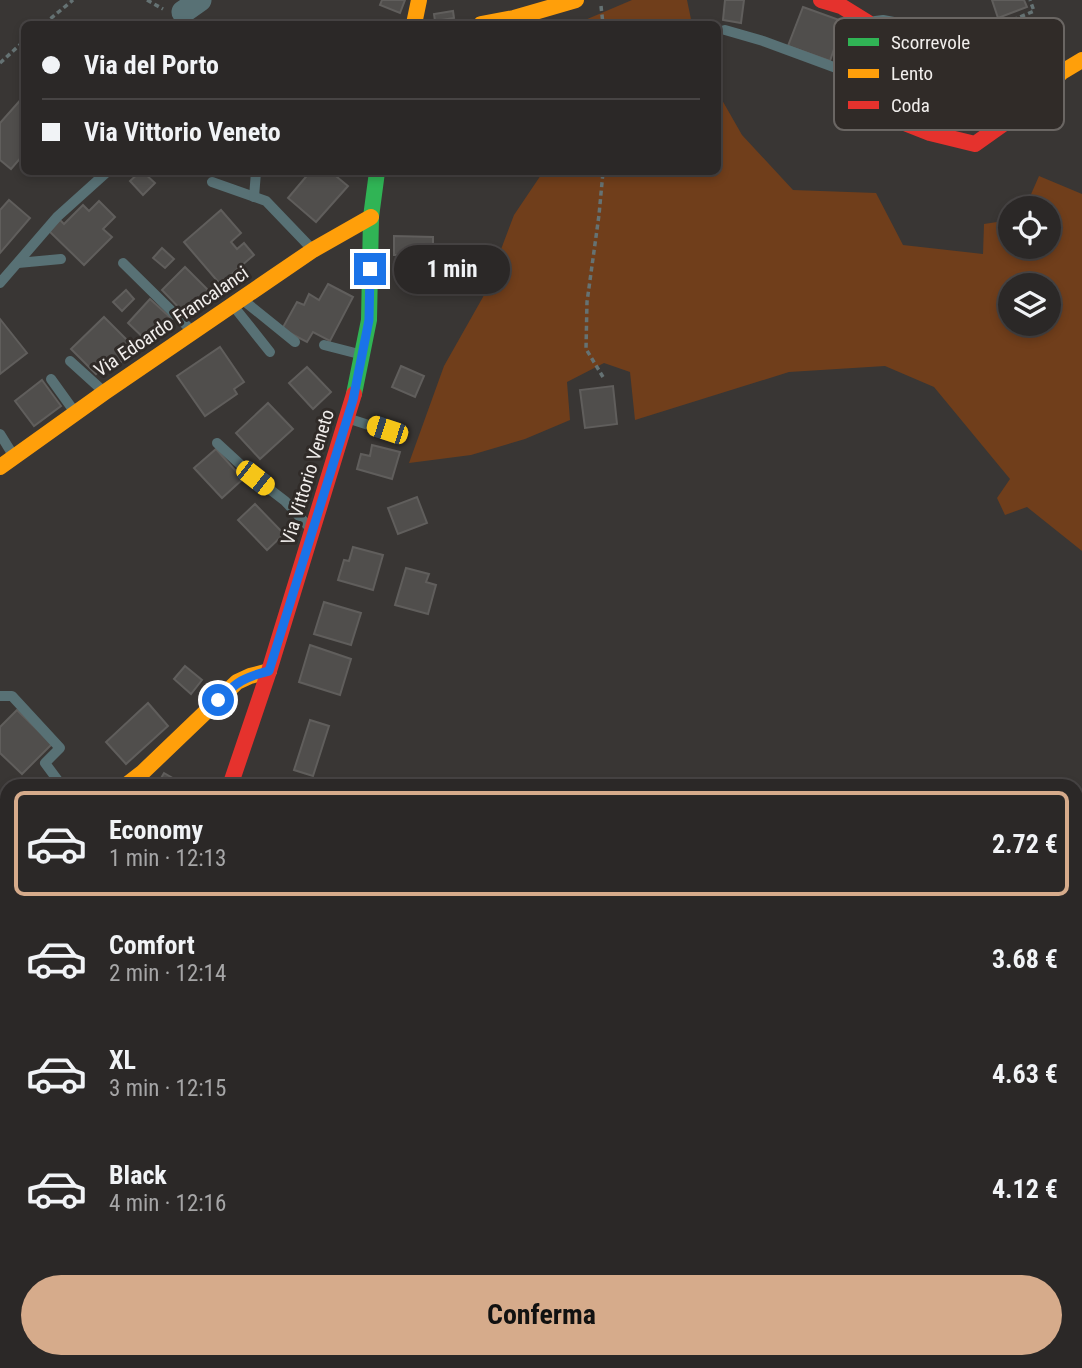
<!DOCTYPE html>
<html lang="it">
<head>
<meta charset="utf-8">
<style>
	:root { --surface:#2b2827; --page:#33302f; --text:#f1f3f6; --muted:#a6a6a7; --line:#474444; --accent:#d6ab8b }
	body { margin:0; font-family:"Roboto Condensed",sans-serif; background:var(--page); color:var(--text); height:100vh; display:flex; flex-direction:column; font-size:26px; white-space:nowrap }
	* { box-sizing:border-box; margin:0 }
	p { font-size:23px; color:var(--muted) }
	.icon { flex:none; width:38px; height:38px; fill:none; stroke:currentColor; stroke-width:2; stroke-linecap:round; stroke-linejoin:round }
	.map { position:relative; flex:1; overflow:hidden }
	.details { position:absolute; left:0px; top:779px; width:1083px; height:590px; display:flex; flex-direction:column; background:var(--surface); border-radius:21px 21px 0 0; box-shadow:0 4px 10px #0003,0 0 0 2px var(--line) }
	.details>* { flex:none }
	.hud { position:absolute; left:21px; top:21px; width:700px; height:154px; border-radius:10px; box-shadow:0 4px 10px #0003,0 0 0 2px var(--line); display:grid; align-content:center; height:154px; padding:0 21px; background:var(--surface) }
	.buttons { position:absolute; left:998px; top:196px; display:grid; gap:14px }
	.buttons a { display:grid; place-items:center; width:63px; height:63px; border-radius:50%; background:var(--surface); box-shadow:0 4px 10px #0003,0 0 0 2px var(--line); font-size:35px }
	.end { position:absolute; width:32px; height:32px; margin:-16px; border:9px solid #1a73e8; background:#fff; box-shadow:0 0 0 4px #fff }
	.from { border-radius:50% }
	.bubble { position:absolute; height:49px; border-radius:24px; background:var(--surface); box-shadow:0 4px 10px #0003,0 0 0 2px var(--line); font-size:23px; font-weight:700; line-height:49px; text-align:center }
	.car { position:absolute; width:21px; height:42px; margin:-21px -10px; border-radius:9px; box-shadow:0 0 5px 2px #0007; background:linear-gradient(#f5c518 24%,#345 0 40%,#f5c518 0 76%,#345 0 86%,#f5c518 0) }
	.hud b { display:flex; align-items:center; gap:24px; height:66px; font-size:26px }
	.hud b+b { border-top:2px solid var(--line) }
	.hud i { width:18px; height:18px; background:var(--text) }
	ul { padding:12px 0 0; list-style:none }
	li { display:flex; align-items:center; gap:21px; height:105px; margin:0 14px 10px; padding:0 7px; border:4px solid transparent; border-radius:10px }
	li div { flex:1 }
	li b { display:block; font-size:26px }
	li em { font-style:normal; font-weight:700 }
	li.selected { border-color:var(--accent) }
	li>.icon { width:63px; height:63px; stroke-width:1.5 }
	.cta { display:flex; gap:14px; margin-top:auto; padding:14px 21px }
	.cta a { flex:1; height:80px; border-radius:42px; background:var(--accent); color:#111; font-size:28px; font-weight:700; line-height:80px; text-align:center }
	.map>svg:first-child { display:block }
</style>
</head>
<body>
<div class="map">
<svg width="1082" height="1368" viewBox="0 0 1082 1368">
	<rect width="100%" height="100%" fill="#393634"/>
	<path fill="#453b35" d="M7,1222V1362H242L241,1368H0V1224Z"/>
	<g fill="#703e1b" fill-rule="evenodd">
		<path d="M632,0H687L692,24H585V20Z"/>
		<path d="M718,93L742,135L793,190L876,193L903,245L983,254L984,224L1010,220V247H1048V208H1025L1039,176L1082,194V551L1027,507L1005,515L997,498L1010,479L934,387L885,366L789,372L635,420L630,372L604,363L567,382L570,420L525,439L471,455L409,463L444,366L483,297L514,215L543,172H718ZM1010,285H1048V324H1010Z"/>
		<path d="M946,1362H1068L1045,1368H946Z"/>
	</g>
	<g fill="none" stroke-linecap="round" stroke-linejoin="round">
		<g stroke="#122326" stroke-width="6">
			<path d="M420,1362L452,1368"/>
			<path d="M874,1362L897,1363L924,1368"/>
			<path d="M839,1368L869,1362"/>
			<path d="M1072,1368L1082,1365"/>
		</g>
	</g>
	<g fill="#504e4c" stroke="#605e5c" stroke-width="2">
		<path d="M382,0H405L400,13L380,5Z"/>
		<path d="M725,0H744L741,23L723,20Z"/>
		<path d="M992,0H1024L1027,7L998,18Z"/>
		<path d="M803,7L856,26L851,39L839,34L830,61L788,46Z"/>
		<path d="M453,11L454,18L435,21L434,14Z"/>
		<path d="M24,96V154L11,169L0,160V123Z"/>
		<path d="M140,172H143L155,183L143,195L130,181Z"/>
		<path d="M310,172H331L348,186L316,222L288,198Z"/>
		<path d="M9,200L30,218L0,253V210Z"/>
		<path d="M99,201L115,217L103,229L112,237L84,265L49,231L60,220L64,224L83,205L89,211Z"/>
		<path d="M221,210L241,233L231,242L237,249L244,243L254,255L220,284L184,242Z"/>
		<path d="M394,236L433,237V272H405V255H394Z"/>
		<path d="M162,248L174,259L165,268L153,258Z"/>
		<path d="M185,267L209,291L186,315L162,290Z"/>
		<path d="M328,284L353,297L330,341L313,332L307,342L282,329L297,302L304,305L309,294L319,300Z"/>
		<path d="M126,290L134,299L122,311L113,302Z"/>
		<path d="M150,299L172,319L149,343L128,323Z"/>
		<path d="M104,317L135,348L118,365L111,359L96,374L71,349Z"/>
		<path d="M0,319L27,353L0,374Z"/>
		<path d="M220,347L244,382L234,389L237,394L205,416L177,376Z"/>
		<path d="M401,366L424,376L415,397L392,387Z"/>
		<path d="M307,367L331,392L313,409L289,383Z"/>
		<path d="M42,380L61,406L34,426L15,401Z"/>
		<path d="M613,386L617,424L585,428L580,390Z"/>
		<path d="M268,403L293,429L260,459L236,433Z"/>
		<path d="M372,445L400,452L392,479L357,469L361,454L370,456Z"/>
		<path d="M216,449L243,479L222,498L194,468Z"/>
		<path d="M417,497L427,523L398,534L388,508Z"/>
		<path d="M255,504L284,534L267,550L238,520Z"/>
		<path d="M353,547L383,555L373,590L338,580L344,560L349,561Z"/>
		<path d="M406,568L429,574L426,582L436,585L428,614L395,605Z"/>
		<path d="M324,602L361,613L351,645L314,634Z"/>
		<path d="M310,645L351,659L340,695L299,682Z"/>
		<path d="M185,666L202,680L191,694L174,679Z"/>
		<path d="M148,703L168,726L126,764L106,742Z"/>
		<path d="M17,710L52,744L22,774L0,753V727Z"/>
		<path d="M310,720L329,726L313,776L294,770Z"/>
		<path d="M164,773L178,781L175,786L157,785Z"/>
		<rect x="258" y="782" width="40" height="4"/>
		<path d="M0,837L7,846V868L0,873Z"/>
		<path d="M7,885V913L0,919V891Z"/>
		<path d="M7,945V973L0,965V952Z"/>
		<path d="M51,1362H72L74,1368H34Z"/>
		<path d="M102,1362H189L171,1368H105Z"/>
		<path d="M320,1362H366L364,1368H319Z"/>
	</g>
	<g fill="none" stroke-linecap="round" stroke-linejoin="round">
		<g stroke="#657273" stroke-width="3.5" stroke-dasharray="5 3.5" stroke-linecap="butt">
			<path d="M147,0L163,9"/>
			<path d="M601,6L603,24"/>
			<path d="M44,24L73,0"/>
			<path d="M1019,49L1008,22L1034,11L1030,0"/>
			<path d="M0,63L24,41"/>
			<path d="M603,377L586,349L587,302L599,215L603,172"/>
			<path d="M1076,1119H1082"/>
			<path d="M1076,1208L1082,1209"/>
			<path d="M300,1362L309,1368"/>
			<path d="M402,1362L429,1368"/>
			<path d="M499,1362L504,1368"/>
			<path d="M542,1362L546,1368"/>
			<path d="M538,1368L540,1362"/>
		</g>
		<g stroke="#587175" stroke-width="10">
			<path d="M868,22L883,20L920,27"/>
			<path d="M725,30L763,41L858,76"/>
			<path d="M905,115L910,113L945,108L967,89L1024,61"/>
			<path d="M212,182L266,201L312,249"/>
			<path d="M254,197L256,172"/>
			<path d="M18,263L61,259"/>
			<path d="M123,263L191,330"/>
			<path d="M0,283L57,217L107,172"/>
			<path d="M243,300L295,342"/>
			<path d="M235,308L270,352"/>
			<path d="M324,345L359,354"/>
			<path d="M70,361L102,390"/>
			<path d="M51,379L74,411"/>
			<path d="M350,419L387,431"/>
			<path d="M0,434L13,455"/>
			<path d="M217,443L255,478L285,501L310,528"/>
			<path d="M0,696H12L60,748L45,763L62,786"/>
			<path d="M0,1199L7,1198"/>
		</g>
		<g stroke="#587175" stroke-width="23">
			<path d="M183,12L200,0"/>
			<path d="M0,882L7,876"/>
			<path d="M0,1054L7,1046"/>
		</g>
		<g stroke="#30b455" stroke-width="16">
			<path d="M354,394L369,320L371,217L377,172"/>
			<path d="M241,1368L242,1362"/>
		</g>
		<g stroke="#ff9f0a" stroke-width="16">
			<path d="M414,24L419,0"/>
			<path d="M481,24L514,18L576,0"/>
			<path d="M1006,122L1018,113L1062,72L1082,60"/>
			<path d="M0,467L105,392L313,250L371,217"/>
			<path d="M125,786L143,772L237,682L250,676L269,671"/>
		</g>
		<g stroke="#e5322d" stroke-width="16">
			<path d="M821,0L841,6L867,22L861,56V87L887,116L930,133L975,144L1006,122"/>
			<path d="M230,786L269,671L354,394"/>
		</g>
	</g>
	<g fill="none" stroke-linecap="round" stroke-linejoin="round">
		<path stroke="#1a73e8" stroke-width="9" d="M218,700C237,682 244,677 269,671L353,400L369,320L370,269"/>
	</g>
	<g text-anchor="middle" stroke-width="6" stroke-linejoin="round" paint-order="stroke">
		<g font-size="19" fill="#f1eeec" stroke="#302b28">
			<text transform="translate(171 321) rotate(-34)" y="7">Via Edoardo Francalanci</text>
			<text transform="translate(307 477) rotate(-73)" y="7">Via Vittorio Veneto</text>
		</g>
	</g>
	<rect x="834" y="18" width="230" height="112" rx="10" fill="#302b28" stroke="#6a6663" stroke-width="2"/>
	<rect x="848" y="38" width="31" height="8" fill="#30b455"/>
	<rect x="848" y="69" width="31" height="9" fill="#ff9f0a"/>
	<rect x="848" y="101" width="31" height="8" fill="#e5322d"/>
	<g font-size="19" fill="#f1eeec">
		<text x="891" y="49">Scorrevole</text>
		<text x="891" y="80">Lento</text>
		<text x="891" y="112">Coda</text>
	</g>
</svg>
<div class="buttons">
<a><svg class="icon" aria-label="locate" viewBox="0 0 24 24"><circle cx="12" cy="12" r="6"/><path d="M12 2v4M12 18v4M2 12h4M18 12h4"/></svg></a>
<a><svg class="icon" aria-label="layers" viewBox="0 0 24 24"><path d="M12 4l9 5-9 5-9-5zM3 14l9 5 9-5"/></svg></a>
</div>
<i class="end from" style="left:218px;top:700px"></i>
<i class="end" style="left:370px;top:269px"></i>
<div class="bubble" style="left:394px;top:245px;width:116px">1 min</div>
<i class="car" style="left:387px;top:430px;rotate:288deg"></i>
<i class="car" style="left:255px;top:478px;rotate:128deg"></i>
<div class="hud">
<b><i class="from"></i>Via del Porto</b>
<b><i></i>Via Vittorio Veneto</b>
</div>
<section class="details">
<ul>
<li class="selected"><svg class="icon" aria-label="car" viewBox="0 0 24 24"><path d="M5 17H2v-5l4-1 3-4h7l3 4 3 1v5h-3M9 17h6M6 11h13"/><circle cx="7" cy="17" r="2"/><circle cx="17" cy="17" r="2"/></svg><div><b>Economy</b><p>1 min · 12:13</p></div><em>2.72 €</em></li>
<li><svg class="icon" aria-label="car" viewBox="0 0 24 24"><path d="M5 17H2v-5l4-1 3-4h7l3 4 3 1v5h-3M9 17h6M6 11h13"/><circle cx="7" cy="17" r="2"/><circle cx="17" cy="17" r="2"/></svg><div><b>Comfort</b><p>2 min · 12:14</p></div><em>3.68 €</em></li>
<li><svg class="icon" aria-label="car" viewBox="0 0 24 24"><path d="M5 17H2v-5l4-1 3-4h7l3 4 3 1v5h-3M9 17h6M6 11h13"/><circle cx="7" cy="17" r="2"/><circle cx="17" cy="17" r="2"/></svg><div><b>XL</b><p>3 min · 12:15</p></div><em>4.63 €</em></li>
<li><svg class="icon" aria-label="car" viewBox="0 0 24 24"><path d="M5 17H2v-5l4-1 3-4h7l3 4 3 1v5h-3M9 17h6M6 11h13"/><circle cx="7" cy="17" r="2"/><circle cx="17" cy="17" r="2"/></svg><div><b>Black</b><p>4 min · 12:16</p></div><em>4.12 €</em></li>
</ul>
<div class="cta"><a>Conferma</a></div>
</section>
</div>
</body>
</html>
